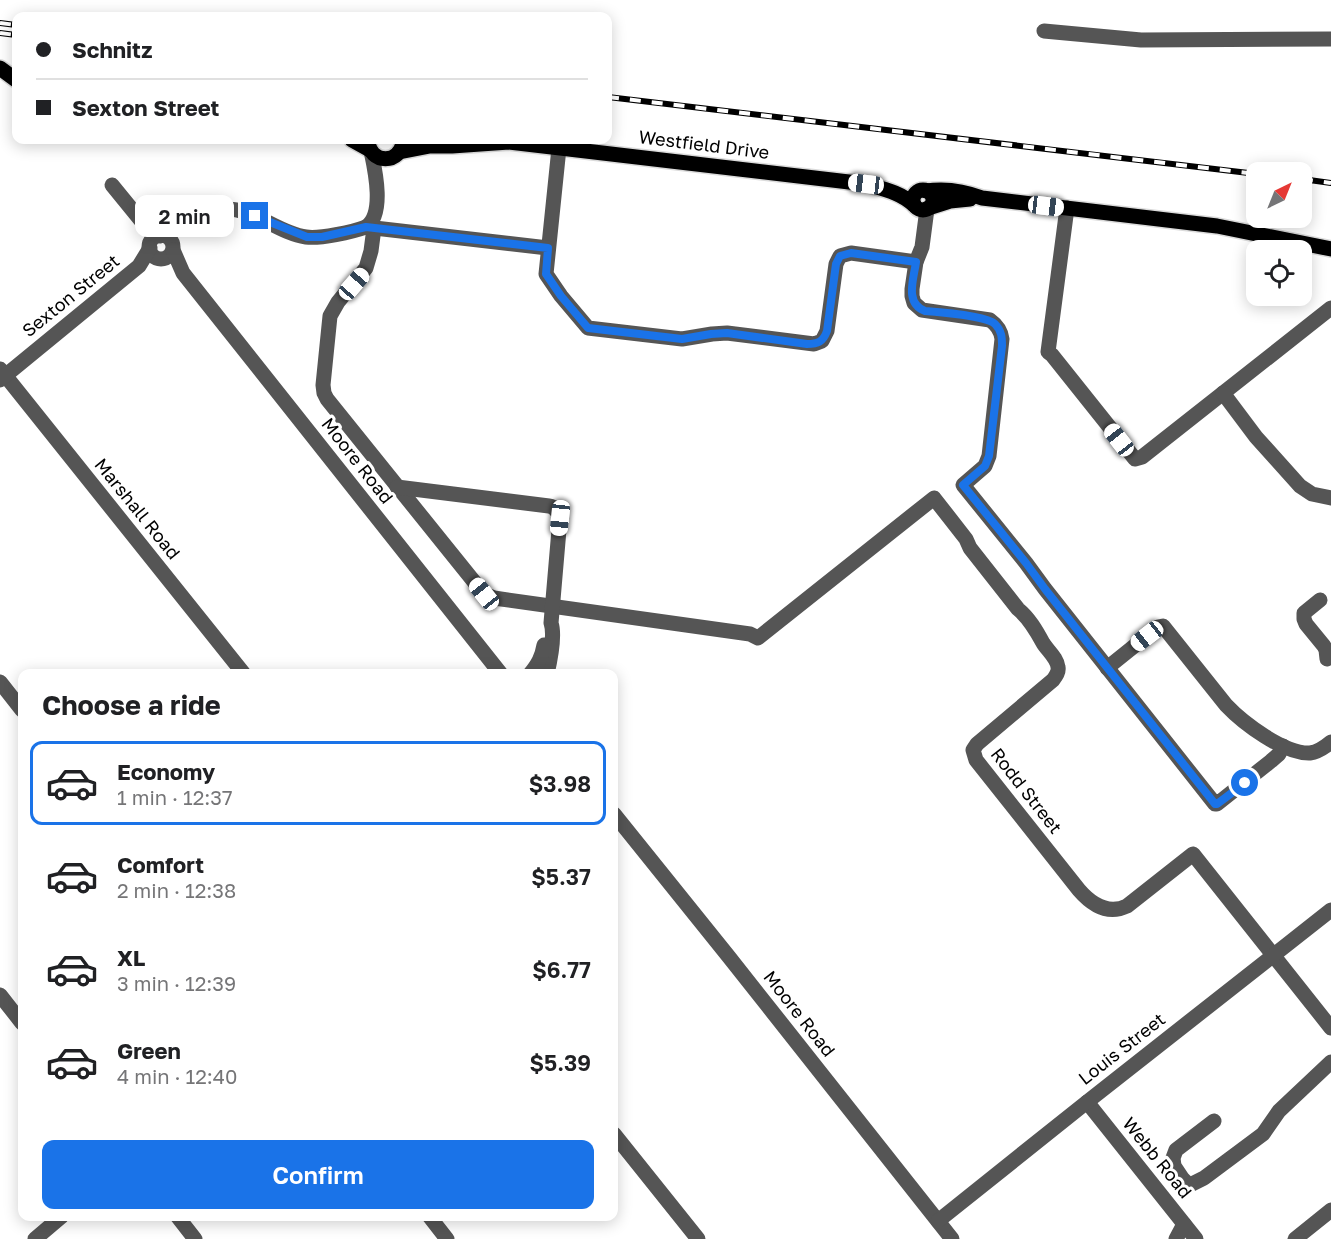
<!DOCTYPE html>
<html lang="en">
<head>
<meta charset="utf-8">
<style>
	:root { --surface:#fff; --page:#f2f2f2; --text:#202124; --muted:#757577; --line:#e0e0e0; --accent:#1a73e8 }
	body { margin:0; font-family:"Golos Text",sans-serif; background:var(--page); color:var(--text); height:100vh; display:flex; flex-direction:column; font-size:22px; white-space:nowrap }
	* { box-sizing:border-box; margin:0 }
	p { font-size:20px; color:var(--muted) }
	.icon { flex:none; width:33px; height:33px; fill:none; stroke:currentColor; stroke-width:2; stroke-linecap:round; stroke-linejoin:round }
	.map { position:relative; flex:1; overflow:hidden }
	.sheet { position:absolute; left:18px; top:669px; width:600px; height:552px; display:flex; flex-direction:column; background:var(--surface); border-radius:12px; box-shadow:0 3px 15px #0003 }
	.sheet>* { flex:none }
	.top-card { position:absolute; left:12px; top:12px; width:600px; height:132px; border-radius:12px; box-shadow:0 3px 15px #0003; display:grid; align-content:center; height:132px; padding:0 24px; background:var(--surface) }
	.needle { width:39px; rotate:43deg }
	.buttons { position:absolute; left:1246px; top:162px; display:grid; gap:12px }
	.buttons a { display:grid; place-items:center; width:66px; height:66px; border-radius:12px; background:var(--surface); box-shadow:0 3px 15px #0003; font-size:30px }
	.end { position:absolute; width:27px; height:27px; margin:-14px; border:8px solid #1a73e8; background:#fff; box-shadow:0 0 0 3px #fff }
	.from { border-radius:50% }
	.bubble { position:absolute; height:42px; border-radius:12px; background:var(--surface); box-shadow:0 3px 15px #0003; font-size:20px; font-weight:600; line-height:42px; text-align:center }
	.car { position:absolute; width:18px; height:36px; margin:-18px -9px; border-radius:8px; box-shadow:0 0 4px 2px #0007; background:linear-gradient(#fff 24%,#345 0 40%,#fff 0 76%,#345 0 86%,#fff 0) }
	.top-card b { display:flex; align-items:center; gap:21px; height:57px; font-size:22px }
	.top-card b+b { border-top:2px solid var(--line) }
	.top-card i { width:15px; height:15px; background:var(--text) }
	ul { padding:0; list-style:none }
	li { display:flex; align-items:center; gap:18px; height:84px; margin:0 12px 9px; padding:0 12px; border:3px solid transparent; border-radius:12px }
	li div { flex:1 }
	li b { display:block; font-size:22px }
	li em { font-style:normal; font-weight:600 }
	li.selected { border-color:var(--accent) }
	li>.icon { width:54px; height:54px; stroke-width:1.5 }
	h2 { padding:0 24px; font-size:27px; line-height:72px }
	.cta { display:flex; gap:12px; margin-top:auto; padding:12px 24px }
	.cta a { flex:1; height:69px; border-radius:12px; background:var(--accent); color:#fff; font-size:24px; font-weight:600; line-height:69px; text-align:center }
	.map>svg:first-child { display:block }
</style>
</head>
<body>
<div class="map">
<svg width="1331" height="1239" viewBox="0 0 1331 1239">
	<rect width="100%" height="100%" fill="#fff"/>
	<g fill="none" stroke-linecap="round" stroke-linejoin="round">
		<g stroke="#dbdbdb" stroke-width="18">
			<g id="major">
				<path d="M0,68L16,80"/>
				<path d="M352,140L370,150"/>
				<path d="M368,140C369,165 402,165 403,140"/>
				<path d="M399,152L430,146H452L509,142L866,184C883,189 900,192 914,205"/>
				<circle cx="923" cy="200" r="10"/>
				<path d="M926,191C946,188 964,191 982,198L1217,226L1331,249"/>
				<path d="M928,208L950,201L970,199"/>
			</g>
		</g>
		<g stroke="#555" stroke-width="15">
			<path d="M1044,31L1141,40L1331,39"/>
			<path d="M559,148L546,274L561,296L588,328L682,339L712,334L727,333L814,344L822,341L827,331L836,264L840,256L851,253L916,262"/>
			<path d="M112,185L143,223L160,236"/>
			<path d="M1067,208L1048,352L1052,355L1135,459L1142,457L1331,308"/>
			<path d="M927,209L922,247L916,262L912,289V296L914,303L922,310L990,320C997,325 1001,330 1002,339L989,456L985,466L963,485L1026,563L1045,589L1215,804H1217L1271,761L1279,754L1283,746"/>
			<path d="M366,227L548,248"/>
			<path d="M374,228L371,251L366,268L338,302L330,316L323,385L324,393L327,399L484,594L494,598L750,634L758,638L934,498L966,539L970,548L1018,609C1029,618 1036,630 1043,643C1048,651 1057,658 1058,667C1059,672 1056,676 1053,680L977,744L973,750L976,760L1079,890C1092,905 1108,915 1127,906L1193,854L1331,1028"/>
			<path d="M164,235C181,227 204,211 223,209C253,207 277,233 306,237C320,239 352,232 366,227C385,214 375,170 371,151"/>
			<circle cx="161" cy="247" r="12"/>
			<path d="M173,250L183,273L501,674"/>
			<path d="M0,369L244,674"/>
			<path d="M0,380L139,266L150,248"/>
			<path d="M1223,393L1256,437L1300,486L1312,494L1331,498"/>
			<path d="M397,487L549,506C556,507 558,513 560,518L551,623C555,634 550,661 547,674"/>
			<path d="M1320,600L1304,613V619L1306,624L1324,646L1326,650L1327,659"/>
			<path d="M1107,668L1158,627L1163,626L1226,705C1243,723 1284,754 1310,753C1318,752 1325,747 1331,742"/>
			<path d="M530,674C538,664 542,657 544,645"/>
			<path d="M0,682L22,710"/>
			<path d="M614,814L729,957L952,1239"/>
			<path d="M0,995L22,1023"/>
			<path d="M1087,1102L1196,1239"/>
			<path d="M1214,1121L1176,1150L1173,1158L1174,1166L1182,1178L1187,1183L1192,1184L1204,1178L1263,1134L1279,1111L1331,1062"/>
			<path d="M614,1134L698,1239"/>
			<path d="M177,1216L195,1239"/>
			<path d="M429,1216L447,1239"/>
			<path d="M938,1221L1087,1102L1331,910"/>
			<path d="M35,1239L62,1216"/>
			<path d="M1176,1239L1184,1224"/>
			<path d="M1295,1239L1331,1210"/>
		</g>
		<use href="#major" stroke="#000" stroke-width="15"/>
		<g stroke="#000" stroke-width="6">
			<g id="rail">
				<path d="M0,23L16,25"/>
				<path d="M0,33L16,35"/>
				<path d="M608,97L1257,174"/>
				<path d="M1302,179L1331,183"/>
			</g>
		</g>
		<use href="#rail" stroke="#fff" stroke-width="4" stroke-dasharray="11" stroke-linecap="butt"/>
	</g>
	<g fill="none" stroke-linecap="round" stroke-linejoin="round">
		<path stroke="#1a73e8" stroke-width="8" d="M255,216L307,237H322L366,227L548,248L546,274L561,296L588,328L682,339L711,334L727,333L807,344C818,344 823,342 827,331L836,264L840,256L851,253L916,262C914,278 904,303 925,311C939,312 986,316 995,324C1002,331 1002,338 1002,346L989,456L985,466L963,485L1026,563L1045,589L1215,804H1217L1245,783"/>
	</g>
	<g text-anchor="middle" stroke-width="6" stroke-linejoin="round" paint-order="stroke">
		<g font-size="18" fill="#000" stroke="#fff">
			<text transform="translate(704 145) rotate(7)" y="6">Westfield Drive</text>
			<text transform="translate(71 296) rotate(-39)" y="6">Sexton Street</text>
			<text transform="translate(357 461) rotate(52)" y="6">Moore Road</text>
			<text transform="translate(137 509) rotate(51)" y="6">Marshall Road</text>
			<text transform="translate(1026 791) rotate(52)" y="6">Rodd Street</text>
			<text transform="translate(799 1014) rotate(52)" y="6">Moore Road</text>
			<text transform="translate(1122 1049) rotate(-38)" y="6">Louis Street</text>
			<text transform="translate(1157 1158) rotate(51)" y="6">Webb Road</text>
		</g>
	</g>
</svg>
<div class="buttons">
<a><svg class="needle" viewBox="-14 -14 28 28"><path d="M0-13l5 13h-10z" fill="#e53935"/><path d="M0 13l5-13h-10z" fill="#757577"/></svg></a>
<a><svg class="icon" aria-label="locate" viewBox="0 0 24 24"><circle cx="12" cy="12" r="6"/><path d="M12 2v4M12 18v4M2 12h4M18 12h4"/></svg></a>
</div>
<i class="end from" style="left:1245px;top:783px"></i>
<i class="end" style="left:255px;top:216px"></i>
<div class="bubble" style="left:135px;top:195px;width:99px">2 min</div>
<i class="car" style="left:866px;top:184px;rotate:277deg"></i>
<i class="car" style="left:1046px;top:206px;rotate:97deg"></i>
<i class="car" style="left:354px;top:284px;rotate:41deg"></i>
<i class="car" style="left:1119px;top:440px;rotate:322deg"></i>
<i class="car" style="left:560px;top:518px;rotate:186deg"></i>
<i class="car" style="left:484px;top:594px;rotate:321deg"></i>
<i class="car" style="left:1147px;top:636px;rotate:232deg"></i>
<div class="top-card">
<b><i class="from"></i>Schnitz</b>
<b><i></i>Sexton Street</b>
</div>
<section class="sheet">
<h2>Choose a ride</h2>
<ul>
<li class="selected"><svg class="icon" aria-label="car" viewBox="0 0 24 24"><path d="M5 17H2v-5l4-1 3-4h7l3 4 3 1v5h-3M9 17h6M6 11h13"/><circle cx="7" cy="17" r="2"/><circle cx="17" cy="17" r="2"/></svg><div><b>Economy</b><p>1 min · 12:37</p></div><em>$3.98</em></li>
<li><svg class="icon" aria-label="car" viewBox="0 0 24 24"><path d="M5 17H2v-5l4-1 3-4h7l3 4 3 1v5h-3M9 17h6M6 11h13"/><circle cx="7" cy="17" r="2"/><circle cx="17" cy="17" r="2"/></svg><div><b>Comfort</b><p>2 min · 12:38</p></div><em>$5.37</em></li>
<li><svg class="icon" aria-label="car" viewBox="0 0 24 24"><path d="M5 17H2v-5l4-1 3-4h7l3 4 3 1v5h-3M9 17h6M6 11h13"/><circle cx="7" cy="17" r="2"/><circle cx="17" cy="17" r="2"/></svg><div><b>XL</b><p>3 min · 12:39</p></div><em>$6.77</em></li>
<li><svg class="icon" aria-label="car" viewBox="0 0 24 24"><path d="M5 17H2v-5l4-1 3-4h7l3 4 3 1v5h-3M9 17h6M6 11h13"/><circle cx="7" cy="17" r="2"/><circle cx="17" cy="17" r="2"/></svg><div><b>Green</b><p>4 min · 12:40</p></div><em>$5.39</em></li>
</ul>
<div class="cta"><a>Confirm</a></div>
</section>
</div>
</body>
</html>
